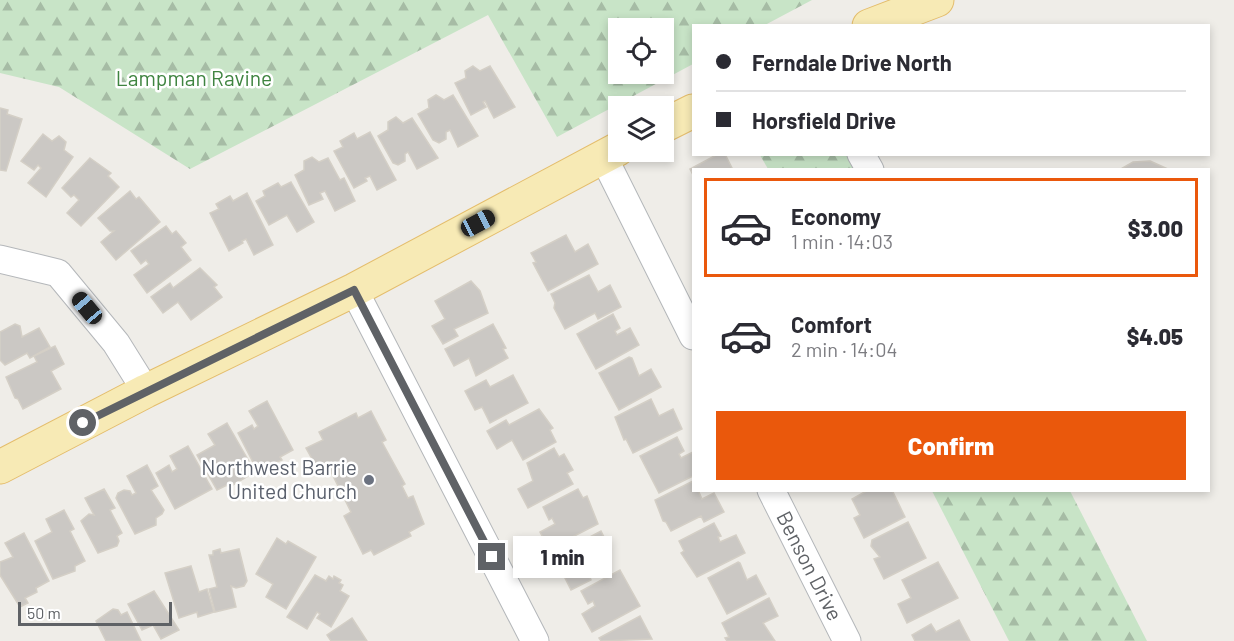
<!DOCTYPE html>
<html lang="en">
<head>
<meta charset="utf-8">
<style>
	:root { --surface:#fff; --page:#f7f7f7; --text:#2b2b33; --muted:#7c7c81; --line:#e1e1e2; --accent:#ea580c }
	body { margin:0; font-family:Barlow,sans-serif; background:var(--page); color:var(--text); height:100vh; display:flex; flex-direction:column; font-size:22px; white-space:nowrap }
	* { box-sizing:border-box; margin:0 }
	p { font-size:20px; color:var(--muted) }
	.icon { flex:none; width:33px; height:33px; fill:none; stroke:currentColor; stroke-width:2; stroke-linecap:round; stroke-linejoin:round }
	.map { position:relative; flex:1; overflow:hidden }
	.details { position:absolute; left:692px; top:168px; width:518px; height:324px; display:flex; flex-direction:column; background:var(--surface); border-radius:0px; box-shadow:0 3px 9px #0003 }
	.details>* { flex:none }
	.hud { position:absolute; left:692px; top:24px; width:518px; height:132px; border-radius:0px; box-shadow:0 3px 9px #0003; display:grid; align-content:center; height:132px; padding:0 24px; background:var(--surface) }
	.tools { position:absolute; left:608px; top:18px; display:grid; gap:12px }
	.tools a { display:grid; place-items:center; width:66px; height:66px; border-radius:0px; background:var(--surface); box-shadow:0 3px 9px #0003; font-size:30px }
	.scale { position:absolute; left:18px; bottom:15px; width:154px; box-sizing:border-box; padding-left:6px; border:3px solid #5f6266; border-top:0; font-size:16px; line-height:21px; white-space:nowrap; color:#5f6266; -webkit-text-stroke:4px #fff; paint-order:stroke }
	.end { position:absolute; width:27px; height:27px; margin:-14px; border:8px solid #5f6266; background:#fff; box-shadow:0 0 0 3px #fff }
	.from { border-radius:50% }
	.bubble { position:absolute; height:42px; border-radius:0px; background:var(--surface); box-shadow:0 3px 9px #0003; font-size:20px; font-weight:800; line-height:42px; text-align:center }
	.car { position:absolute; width:18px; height:36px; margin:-18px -9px; border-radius:8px; box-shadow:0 0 4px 2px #0007; background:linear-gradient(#222 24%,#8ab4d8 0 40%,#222 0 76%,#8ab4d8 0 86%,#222 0) }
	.hud b { display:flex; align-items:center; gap:21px; height:57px; font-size:22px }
	.hud b+b { border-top:2px solid var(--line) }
	.hud i { width:15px; height:15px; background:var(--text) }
	ul { padding:10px 0 0; list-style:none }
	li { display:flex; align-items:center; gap:18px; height:99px; margin:0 12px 9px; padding:0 12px; border:3px solid transparent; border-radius:0px }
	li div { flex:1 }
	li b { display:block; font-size:22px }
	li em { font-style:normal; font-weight:800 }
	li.active { border-color:var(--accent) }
	li>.icon { width:54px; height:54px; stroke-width:1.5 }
	.primary-button { display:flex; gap:12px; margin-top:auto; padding:12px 24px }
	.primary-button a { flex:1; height:69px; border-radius:0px; background:var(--accent); color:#fff; font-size:24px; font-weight:800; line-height:69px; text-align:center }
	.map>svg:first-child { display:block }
</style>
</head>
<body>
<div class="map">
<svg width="1234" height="641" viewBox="0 0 1234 641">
	<defs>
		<pattern id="forest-firs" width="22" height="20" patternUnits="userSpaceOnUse" patternTransform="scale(1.5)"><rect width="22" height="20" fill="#c8e4c7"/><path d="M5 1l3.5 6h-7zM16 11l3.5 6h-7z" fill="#a6bca5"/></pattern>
	</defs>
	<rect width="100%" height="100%" fill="#efede8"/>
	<g fill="url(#forest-firs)" fill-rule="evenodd">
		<path d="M0,0H812L765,25L693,26V64L557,137L488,15L190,169L59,87L0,73ZM663,28V74H618V28Z"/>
		<path d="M760,155H871L882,169H768Z"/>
		<path d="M932,491H1070L1147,641H1009Z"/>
	</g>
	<g fill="#cbc8c4" stroke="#d4cfc6" stroke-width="1.5">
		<path d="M473,66L480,71L490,66L515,107L494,118L485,101L483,102L486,107L471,115L455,83L466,78L465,71Z"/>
		<path d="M436,95L444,100L453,95L478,136L458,147L450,130L446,132V139L439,143L433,140L418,114L429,108L428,100Z"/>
		<path d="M0,108L8,110L7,114L22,119L6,171L0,170Z"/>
		<path d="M396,117L403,123L412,118L438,158L417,169L408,152L405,154V161L398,165L393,163L378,136L388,130V122Z"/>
		<path d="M370,132L396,180L377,190L370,176L365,178L367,181L354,188L334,151L343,147L340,141L354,133L357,139Z"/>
		<path d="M43,134L52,141L59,136L66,142L64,150L73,157L46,197L28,183L41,168L38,165L34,170L21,161Z"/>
		<path d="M718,154H725L733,170H693V175L690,169Z"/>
		<path d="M312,157L319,162L328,158L340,180L344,178L355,201L335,211L325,191L320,193L323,199L309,205L295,175L304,170V161Z"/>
		<path d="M90,158L111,173L108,176L119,187L81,226L67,213L79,200L74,195L71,197L62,188Z"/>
		<path d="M1150,161L1170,170H1119L1133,162Z"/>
		<path d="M291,182L314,222L297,232L287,215L269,225L256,201L265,196L263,191L278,183L281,187Z"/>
		<path d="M130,191L136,199L139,197L160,222L116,260L101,242L114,231H110L98,218Z"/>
		<path d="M247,193L273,245L254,255L246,239L242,241L243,243L229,251L210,213L219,209L216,204L230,196L233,201Z"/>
		<path d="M166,226L172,234L176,231L186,243L181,247L191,260L147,293L134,275L149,264L146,260L141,264L131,251Z"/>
		<path d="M566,235L575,252L588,244L598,264L548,291L533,263L536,262L531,253Z"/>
		<path d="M200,268L217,285L214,287L222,297L191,320L178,302L163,313L151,297L170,283L173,288Z"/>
		<path d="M589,275L598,292L610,285L621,307L598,319L595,313L565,329L554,308L555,303L551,294Z"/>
		<path d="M471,281L480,291L488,313L454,329L458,336L443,344L432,326L445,319L435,301Z"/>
		<path d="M613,314L620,328L615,331L617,335L630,328L639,345L596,369L577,334Z"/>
		<path d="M15,324L20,326L22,337L39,328L50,347L30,358L27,353L5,365L0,360V332Z"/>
		<path d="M493,324L506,348L503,349L508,358L476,376L469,358L454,366L445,349Z"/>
		<path d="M55,346L64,364L51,371L61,389L23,409L18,399L15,398L6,377L37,362L34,356Z"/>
		<path d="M629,357L632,358L639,376L651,369L661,387L619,410L599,373Z"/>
		<path d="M513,375L528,403L490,423L482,407L475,410L465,391L486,380L490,387Z"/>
		<path d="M651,399L659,416L673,409L682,429L633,453L626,439L624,440L615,417Z"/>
		<path d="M267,401L293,450L280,457L282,460L257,470L238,433L252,425L254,429L258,426L249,411Z"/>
		<path d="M539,409L553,428L550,430L556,442L523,460L512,440L497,449L487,431L506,420L509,425Z"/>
		<path d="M371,411L386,440L382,442L405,484L402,486L408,498L413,496L424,524L409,532L411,536L374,555L371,550L363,554L344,516L351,512L330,470L321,475L306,448L323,440L319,432L356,413L358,418Z"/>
		<path d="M227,423L255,472L228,488L227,485L217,490L197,455L215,445L208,434Z"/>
		<path d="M677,437L684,451L679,454L681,458L693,452V476L659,493L640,456Z"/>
		<path d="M188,446L212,489L175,509L156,473L169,465L172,472L177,469L170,456Z"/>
		<path d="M554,448L559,457L564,454L573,470L567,473L573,484L528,508L518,489L533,481L527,463Z"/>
		<path d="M147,465L158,486L151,490L164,510L162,514L156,518V525L135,534L116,498L118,493L124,490L130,491L132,495L136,493L127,476Z"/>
		<path d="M693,481V490H698L702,499L714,493L724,512L704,522L701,516L671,531L666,522L663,521L655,500Z"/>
		<path d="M104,489L115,508L110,510L122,533L117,536L119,541L117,546L98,553L81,521L89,514L94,515L85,498Z"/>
		<path d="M578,489L583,498L587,496L598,524L549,549L540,532L555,524L552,518L549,520L543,507Z"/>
		<path d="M868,490H892L905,517L864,538L854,518L860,515L852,499Z"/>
		<path d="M64,510L74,529L70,531L85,561L75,566V571L53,579L35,541L52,532L46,519Z"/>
		<path d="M908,522L926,558L884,579L874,559L880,557L871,546L872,540Z"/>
		<path d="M714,523L721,536L718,537L720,542L736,535L745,553L697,577L681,553L684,551L679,541Z"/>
		<path d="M601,531L611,551L606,554L611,563L589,575L591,580L571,590L562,572L579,563L577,558L574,559L571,547Z"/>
		<path d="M24,533L49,581L36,588L37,592L25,598L28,603L20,607L0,575V562L13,557L5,543Z"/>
		<path d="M277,538L286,544L288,541L316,557L286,609L266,597L273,584L256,574Z"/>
		<path d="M220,549L221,553L239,549L247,581L244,586L236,588L231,586L236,607L215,612L209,589L217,587L209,555H213V551Z"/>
		<path d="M738,562L740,563L747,580L756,575L766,594L727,614L708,578Z"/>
		<path d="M938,562L958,598L907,623L898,604L911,598L902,580Z"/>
		<path d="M191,566L199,592L207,589L214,612L198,617L197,612L179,618L165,573Z"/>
		<path d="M620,570L640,606L592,632L582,614L595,606L593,601L588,604L581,591Z"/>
		<path d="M315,575L326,581L329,576L333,579L334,576L341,580L339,583L343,585L340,591L349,596L331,627L317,618L320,614L317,612L307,629L287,617Z"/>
		<path d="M154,591L179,630L161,639L153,625L142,630L128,604Z"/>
		<path d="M769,598L778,616L763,623L775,641H727L725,638L729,637L722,623Z"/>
		<path d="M113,609L118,610L121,615L127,612L141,641H106L96,621Z"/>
		<path d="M640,616L652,639L601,641L599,638Z"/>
		<path d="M352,618L367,641H331L327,635Z"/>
		<path d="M959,620L970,641H915L912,635L931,624L936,632Z"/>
	</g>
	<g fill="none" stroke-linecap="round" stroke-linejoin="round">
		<g stroke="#b4b7ba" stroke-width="29">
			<g id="minor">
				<path d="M861,154L870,170"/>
				<path d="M603,156L693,336"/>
				<path d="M0,259L58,273L116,343L146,391"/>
				<path d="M354,290L535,641"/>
				<path d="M771,490L847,641"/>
			</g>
		</g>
		<g stroke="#e4bd6c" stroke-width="35">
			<g id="major">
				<path d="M869,26L937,0"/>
				<path d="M663,126L693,111"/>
				<path d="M0,467L146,391L354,290L618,149"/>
			</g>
		</g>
		<use href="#minor" stroke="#fff" stroke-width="27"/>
		<use href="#major" stroke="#f7eab5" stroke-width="33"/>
	</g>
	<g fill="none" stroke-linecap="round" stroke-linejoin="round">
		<path stroke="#5f6266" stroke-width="8" d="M83,423L354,290L492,557"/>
	</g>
	<circle fill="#6b7280" stroke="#fff" stroke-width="2" cx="369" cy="480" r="6"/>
	<g text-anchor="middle" stroke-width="5" stroke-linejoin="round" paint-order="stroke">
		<g font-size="21" fill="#3f8440" stroke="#fff">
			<text x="194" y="86">Lampman Ravine</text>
		</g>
		<g font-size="21" fill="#5b616d" stroke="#fff" text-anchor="end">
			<text x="357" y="475">Northwest Barrie<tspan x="357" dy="24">United Church</tspan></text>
		</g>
		<g font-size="21" fill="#5f6266" stroke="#fff">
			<text transform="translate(809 566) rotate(63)" y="7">Benson Drive</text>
		</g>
	</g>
</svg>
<div class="tools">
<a><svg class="icon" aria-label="locate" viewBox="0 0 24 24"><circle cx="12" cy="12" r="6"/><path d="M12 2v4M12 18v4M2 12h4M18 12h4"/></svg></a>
<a><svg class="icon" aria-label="layers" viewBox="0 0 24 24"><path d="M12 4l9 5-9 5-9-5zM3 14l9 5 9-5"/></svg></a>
</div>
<div class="scale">50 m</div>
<i class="end from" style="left:83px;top:423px"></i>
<i class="end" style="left:492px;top:557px"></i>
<div class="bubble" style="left:513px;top:536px;width:99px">1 min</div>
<i class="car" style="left:478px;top:223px;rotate:62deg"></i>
<i class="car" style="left:87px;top:308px;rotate:320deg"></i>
<div class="hud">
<b><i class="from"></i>Ferndale Drive North</b>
<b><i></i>Horsfield Drive</b>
</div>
<section class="details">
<ul>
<li class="active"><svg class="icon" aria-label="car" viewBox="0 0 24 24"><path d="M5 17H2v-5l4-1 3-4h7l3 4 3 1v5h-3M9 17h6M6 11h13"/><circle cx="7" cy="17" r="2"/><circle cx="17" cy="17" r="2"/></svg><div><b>Economy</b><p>1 min · 14:03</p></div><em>$3.00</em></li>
<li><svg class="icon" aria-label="car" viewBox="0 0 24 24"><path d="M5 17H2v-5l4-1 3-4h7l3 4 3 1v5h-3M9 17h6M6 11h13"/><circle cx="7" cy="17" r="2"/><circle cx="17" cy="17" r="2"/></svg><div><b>Comfort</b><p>2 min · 14:04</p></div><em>$4.05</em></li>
</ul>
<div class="primary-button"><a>Confirm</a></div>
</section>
</div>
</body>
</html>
